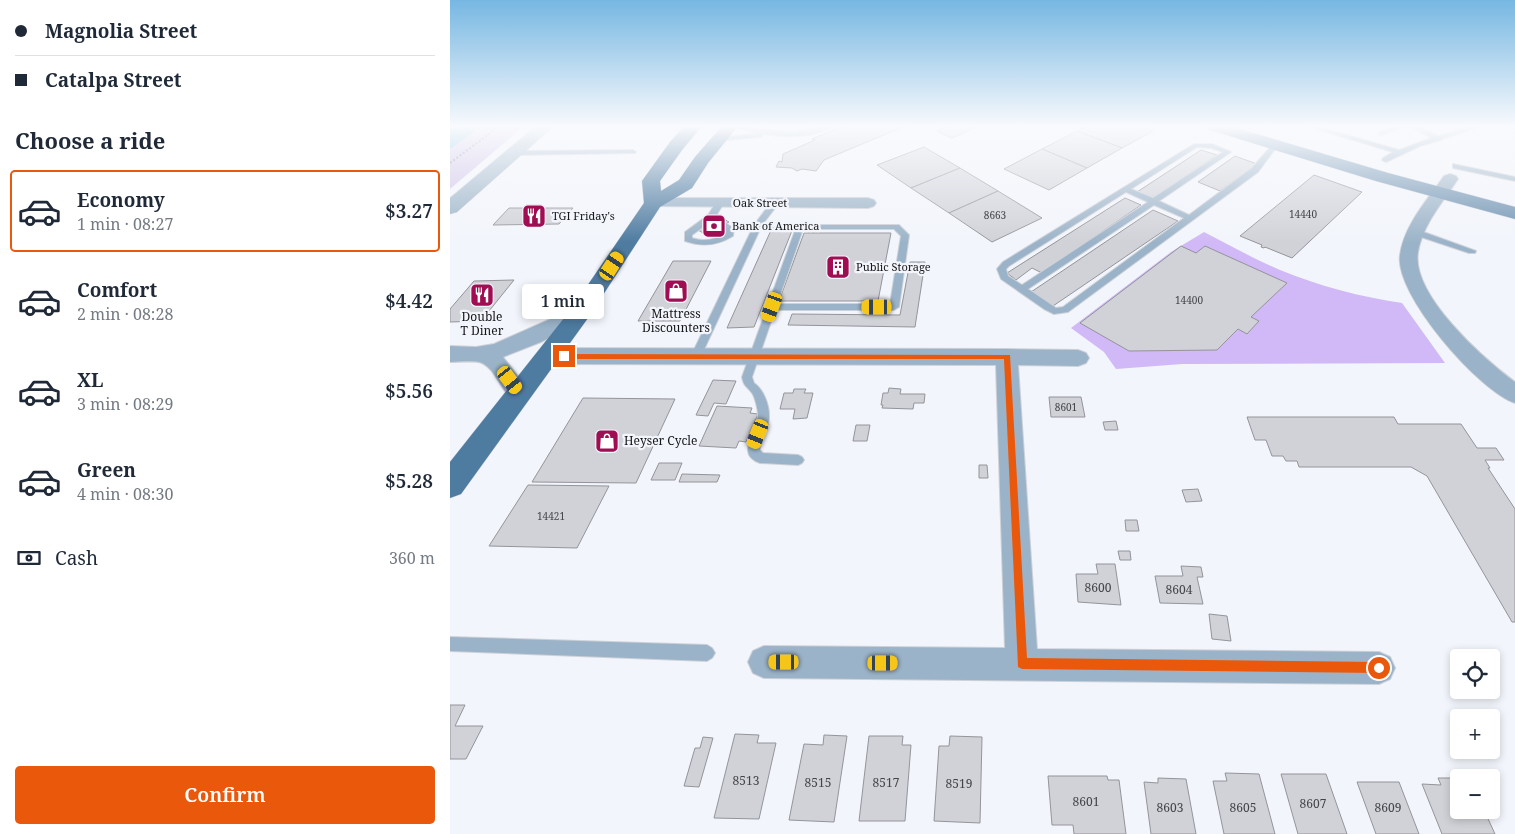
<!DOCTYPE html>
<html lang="en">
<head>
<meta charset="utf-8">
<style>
	:root { --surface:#fff; --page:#f6f6f7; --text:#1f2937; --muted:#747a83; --line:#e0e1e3; --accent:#ea580c }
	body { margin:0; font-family:"Noto Serif",serif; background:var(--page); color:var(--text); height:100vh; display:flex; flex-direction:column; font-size:19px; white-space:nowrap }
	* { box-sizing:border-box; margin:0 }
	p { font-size:16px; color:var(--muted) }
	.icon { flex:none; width:28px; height:28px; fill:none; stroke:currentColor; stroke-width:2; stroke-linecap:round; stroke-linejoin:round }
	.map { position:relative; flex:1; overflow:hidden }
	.drawer { display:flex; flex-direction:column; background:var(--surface); width:450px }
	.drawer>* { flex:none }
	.top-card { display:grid; align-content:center; height:110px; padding:0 15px; background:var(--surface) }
	.fabs { position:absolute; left:1000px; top:649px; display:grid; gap:10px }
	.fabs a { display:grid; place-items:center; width:50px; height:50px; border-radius:5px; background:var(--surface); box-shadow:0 2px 8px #0003; font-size:25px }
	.end { position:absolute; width:22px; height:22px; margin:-11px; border:6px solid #ea580c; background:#fff; box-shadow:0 0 0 2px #fff }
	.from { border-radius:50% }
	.bubble { position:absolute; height:35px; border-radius:5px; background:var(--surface); box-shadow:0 2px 8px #0003; font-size:16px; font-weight:600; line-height:35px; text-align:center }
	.car { position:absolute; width:15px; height:30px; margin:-15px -8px; border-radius:6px; box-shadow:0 0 4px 1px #0007; background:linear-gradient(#f5c518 24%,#345 0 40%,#f5c518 0 76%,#345 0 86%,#f5c518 0) }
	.top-card b { display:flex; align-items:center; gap:18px; height:48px; font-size:19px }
	.top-card b+b { border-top:1px solid var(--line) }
	.top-card i { width:12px; height:12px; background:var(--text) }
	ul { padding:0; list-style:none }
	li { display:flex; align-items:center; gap:15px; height:82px; margin:0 10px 8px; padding:0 5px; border:2px solid transparent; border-radius:5px }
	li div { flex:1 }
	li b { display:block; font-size:19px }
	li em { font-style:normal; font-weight:600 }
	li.selected { border-color:var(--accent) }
	li>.icon { width:45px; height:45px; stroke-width:1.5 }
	h2 { padding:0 15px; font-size:22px; line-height:60px }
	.pay { display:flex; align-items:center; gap:12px; height:55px; padding:0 15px; font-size:19px }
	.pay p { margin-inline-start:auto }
	.button { display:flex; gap:10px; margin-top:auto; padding:10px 15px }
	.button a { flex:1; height:58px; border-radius:5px; background:var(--accent); color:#fff; font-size:20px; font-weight:600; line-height:58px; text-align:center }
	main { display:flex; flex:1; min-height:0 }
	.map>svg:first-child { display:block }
</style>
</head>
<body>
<main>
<section class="drawer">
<div class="top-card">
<b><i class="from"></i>Magnolia Street</b>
<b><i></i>Catalpa Street</b>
</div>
<h2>Choose a ride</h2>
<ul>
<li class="selected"><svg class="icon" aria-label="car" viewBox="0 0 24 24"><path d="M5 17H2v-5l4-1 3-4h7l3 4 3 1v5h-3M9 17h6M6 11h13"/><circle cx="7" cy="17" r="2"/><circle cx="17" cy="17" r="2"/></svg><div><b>Economy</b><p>1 min · 08:27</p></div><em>$3.27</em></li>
<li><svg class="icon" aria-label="car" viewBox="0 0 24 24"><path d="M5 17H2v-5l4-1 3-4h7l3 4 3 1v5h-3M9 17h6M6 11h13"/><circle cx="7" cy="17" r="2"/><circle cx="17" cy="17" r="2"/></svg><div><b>Comfort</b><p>2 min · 08:28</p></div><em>$4.42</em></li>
<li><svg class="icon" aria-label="car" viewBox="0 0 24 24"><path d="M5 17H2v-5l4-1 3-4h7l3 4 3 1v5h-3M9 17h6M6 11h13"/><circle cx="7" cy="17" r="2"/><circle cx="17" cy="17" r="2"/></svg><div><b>XL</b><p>3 min · 08:29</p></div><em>$5.56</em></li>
<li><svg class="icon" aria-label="car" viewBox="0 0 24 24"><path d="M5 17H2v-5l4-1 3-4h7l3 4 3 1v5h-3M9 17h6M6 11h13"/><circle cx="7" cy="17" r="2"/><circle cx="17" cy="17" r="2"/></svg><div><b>Green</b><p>4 min · 08:30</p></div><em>$5.28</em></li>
</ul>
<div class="pay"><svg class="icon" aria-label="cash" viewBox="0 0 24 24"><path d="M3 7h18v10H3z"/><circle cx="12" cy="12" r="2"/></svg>Cash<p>360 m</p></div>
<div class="button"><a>Confirm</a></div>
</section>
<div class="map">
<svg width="1065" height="834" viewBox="0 0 1065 834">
	<rect width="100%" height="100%" fill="#f2f5fb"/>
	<path fill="#d0c0e8" d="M0,126H74L0,189Z"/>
	<path fill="#d1b8f6" d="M754,232C779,245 804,259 830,270C869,286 911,297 952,303L995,363L732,364L666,369L654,352L621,328L721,252Z"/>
	<path fill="#6cbbda" d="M0,126H32L0,149Z"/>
	<g fill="#d1d2d8" stroke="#94949b">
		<path d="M393,126H455L374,160L366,171L352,169L347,171L342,168L326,167L329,161L332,162L333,154L365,140L362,139Z"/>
		<path d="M498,126H524L526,127L502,138L487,131Z"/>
		<path d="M637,126H691L703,131L672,148L627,131Z"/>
		<path d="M627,131L672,148L637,168L592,149Z"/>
		<path d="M474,147L510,168L461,188L427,165Z"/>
		<path d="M592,149L637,168L599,190L554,169Z"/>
		<path d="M751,150L767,155L703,198L687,192Z"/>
		<path d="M785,156L807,164L770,191L748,182Z"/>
		<path d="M510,168L548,191L499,213L461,188Z"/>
		<path d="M864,175L912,192L842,258L815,247L814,248L811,247L812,245L790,236Z"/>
		<path d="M548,191L592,218L542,242L499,213Z"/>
		<path d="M675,198L691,205L592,273L582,268L566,280L557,273Z"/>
		<path d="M59,208H123L109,224L43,225Z"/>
		<path d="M703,210L728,221L603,306L581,292Z"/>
		<path d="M272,218L279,222L255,234L248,230Z"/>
		<path d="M322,228H343L304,327L277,328Z"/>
		<path d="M354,233H441L428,301H329Z"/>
		<path d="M731,246L746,253L755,246L837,283L801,317L809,321L797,334L788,329L767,350L679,351L630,323Z"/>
		<path d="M223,261H261L230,321H188Z"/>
		<path d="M460,262H475L465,327L338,325L342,314L450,315Z"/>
		<path d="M64,280L31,321L0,322V309L24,281Z"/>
		<path d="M263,380L286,381L276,404L264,403L258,416L246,415Z"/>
		<path d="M439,388L451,389L450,394H475L474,403H464L463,409L432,408L433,405H431L433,393H438Z"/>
		<path d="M344,389H356L354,393H363L357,418L343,419L345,409H330L334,393H343Z"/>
		<path d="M599,397H631L635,417H601Z"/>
		<path d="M133,398L225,399L186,483L82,482Z"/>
		<path d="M267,406L302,408L300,413L308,414L296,442L289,441L286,448L249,446Z"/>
		<path d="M797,417H944L948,424H1011L1027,448H1046L1054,460H1035L1040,468H1038L1065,509V622H1062L977,476L961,467H849L847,461H836L833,456H822L816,440H805Z"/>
		<path d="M666,421L668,430H655L653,422Z"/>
		<path d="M406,425H420L417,441H403Z"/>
		<path d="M209,463H232L225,480H201Z"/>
		<path d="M529,465H537L538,478H529Z"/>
		<path d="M232,474L270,475L267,482H229Z"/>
		<path d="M78,485L159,486L127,548L39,546Z"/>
		<path d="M748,489L752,501L736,502L732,490Z"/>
		<path d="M675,520H687L689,531H676Z"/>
		<path d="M668,551H680L681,560H670Z"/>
		<path d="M646,564H665L671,605L628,602L626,574H648Z"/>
		<path d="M731,566L751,567L753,577H747L753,604L710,603L705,576H733Z"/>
		<path d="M759,614L777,616L781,641L762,639Z"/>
		<path d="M0,705H15L5,726H33L16,759H0Z"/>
		<path d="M285,734L309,735L307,743H326L309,819L264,818Z"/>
		<path d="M374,735L397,736L384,822L339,820L354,744L373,745Z"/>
		<path d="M419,736H453L452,745H461L455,821H409Z"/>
		<path d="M500,736L532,737L530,823L484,821L489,746H499Z"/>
		<path d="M253,737L263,738L249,787L234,786L245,748H250Z"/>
		<path d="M775,773L809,774L825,834H774L763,781H777Z"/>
		<path d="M831,774H876L897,834H848Z"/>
		<path d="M598,776H657L658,780H669L676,834H624L623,825H602Z"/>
		<path d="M708,778L736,779L746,834H701L694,782L708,783Z"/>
		<path d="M988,778H1009V810H1034L1045,834H992L972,784L991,785Z"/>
		<path d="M907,782H949L969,834H926Z"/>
	</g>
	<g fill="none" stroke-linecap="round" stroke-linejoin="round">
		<g stroke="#ced1d7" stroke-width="2">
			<g id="service">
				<path d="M278,126L342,132L374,126H383C364,139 334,137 313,134L312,136L310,137L266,141L265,140L268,138L308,133Z"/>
				<path d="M856,126H866L949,150L981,138L960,126H968L988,136L1022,126H1032L992,139L991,140L970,146L936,162L932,160L933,158L943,152Z"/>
				<path d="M947,126H957L931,135L928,133Z"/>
				<path d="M744,144H762L781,152L709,201L739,215L802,168L823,144L828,145L808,172L618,312L604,314L594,309L551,279L547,269L553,262ZM747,147L761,148L773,152L703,198L681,189ZM676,192L698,202L572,285L558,276L556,269L559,266ZM704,205L734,218L613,307L606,308L578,289Z"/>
				<path d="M183,150L186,152L185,153L62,155L59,153L62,151Z"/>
				<path d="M1003,164L1065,177V181L1003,168Z"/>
				<path d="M267,201L274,203L264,219L242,235V238C254,242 265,240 276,233V230L272,225L276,223L284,229L283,236C267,246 252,247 235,241V232L258,215Z"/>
				<path d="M322,201L329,203L312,225L251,356L246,360L242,359L241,356L304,225Z"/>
				<path d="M347,225H449L459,235L449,307L444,310H325L302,377L304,383C313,389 319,404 319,415C320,427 310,438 310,450L313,453L348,455L352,457L354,460L352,463L348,465L310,463C284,454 308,431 308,415C308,410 305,397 302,393C296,385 294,387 292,377ZM353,229H444L451,236L440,304H327Z"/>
				<path d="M962,230H968L1026,251L1025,253H1019L962,234Z"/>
				<path d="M0,637L257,645L262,648L265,653L262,658L257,661L0,651Z"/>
			</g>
		</g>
		<g stroke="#ced1d7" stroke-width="2">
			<g id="minor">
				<path d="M1000,174L1006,176L1008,179C993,202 973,224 968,252C961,295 1034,359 1065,382V403C1029,391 944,294 950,255C954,225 978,199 994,176Z"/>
				<path d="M203,198H418L424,200L426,203L424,206L418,208L197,206L195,203L197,200Z"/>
				<path d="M130,306L137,308L140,313L137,318L91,342L53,357L81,393L78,399C52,407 51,372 32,363C24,360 9,362 0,362V346L26,347L44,344Z"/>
				<path d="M97,348L557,349L628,350L636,353L639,358L636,363L628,366L568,365L587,649L929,652L940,657L945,668L940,679L929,684L314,678L303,673L298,662L303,651L314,646L555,648L546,365L97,364L89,361L86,356L89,351Z"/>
			</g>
		</g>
		<g stroke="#ced1d7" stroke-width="1">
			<path id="tertiary" d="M86,126H104L7,212L0,214V198Z"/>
		</g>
		<g stroke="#ced1d7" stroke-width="1">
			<path id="secondary" d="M755,126H780L938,173L1065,207V219L926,181L757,129Z"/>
		</g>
		<g stroke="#ced1d7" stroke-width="1">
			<path id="primary" d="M235,126H252L232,150L210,181L211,191L229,180L245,157L272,126H288L258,163L242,188L210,207L138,318L11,494L0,498V462L122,308L194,203L192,181L220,142Z"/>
		</g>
		<path stroke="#85878b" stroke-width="2" stroke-dasharray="2 2" stroke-linecap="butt" d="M0,163L50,126"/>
		<use href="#service" fill="#9bb3c8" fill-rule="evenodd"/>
		<use href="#minor" fill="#9bb3c8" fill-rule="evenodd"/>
		<use href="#tertiary" fill="#9bb3c8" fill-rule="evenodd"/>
		<use href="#secondary" fill="#6e92b1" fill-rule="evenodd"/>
		<use href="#primary" fill="#4e7ba0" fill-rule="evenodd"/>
	</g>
	<linearGradient id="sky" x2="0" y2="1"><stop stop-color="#76b7e2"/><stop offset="0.52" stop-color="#f9fafd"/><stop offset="1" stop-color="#f9fafd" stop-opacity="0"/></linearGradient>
	<rect width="1065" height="243" fill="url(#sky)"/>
	<path fill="#ea580c" d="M111,354L560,355L577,658L929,662L933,664L935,668L933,672L929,673L572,669L568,667L554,359H114L110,356Z"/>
	<defs>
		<g id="restaurant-square" transform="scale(1.25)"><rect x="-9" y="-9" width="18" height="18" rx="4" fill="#a10d52" stroke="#f2f5fb"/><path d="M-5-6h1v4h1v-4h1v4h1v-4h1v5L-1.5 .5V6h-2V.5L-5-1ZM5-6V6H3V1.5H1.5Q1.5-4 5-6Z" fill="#fff"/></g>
		<g id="bank-square" transform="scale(1.25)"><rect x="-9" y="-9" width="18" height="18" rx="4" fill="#a10d52" stroke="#f2f5fb"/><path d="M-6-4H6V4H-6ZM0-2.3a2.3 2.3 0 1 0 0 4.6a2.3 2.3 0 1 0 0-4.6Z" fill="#fff"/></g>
		<g id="building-square" transform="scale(1.25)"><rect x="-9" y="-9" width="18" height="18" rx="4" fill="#a10d52" stroke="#f2f5fb"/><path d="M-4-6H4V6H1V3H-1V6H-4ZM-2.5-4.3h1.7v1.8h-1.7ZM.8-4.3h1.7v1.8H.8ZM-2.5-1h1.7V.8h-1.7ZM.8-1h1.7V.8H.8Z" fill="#fff"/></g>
		<g id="shop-square" transform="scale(1.25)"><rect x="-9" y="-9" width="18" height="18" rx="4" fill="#a10d52" stroke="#f2f5fb"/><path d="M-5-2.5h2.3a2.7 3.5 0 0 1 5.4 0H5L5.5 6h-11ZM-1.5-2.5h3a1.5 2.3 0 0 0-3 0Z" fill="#fff"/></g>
	</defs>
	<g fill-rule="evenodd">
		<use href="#restaurant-square" x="84" y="216"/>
		<use href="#bank-square" x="264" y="226"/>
		<use href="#building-square" x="388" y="267"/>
		<use href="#shop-square" x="226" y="291"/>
		<use href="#restaurant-square" x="32" y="295"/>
		<use href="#shop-square" x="157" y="441"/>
	</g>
	<g text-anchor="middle" stroke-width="4.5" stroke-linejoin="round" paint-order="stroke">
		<g font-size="10" fill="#434447">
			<text x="853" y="218">14440</text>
			<text x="545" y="219">8663</text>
			<text x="739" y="304">14400</text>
			<text x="616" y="411">8601</text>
			<text x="101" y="520">14421</text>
		</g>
		<g font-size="11" fill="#141517" stroke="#f2f5fb">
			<text x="310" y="207">Oak Street</text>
		</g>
		<g font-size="11" fill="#141517" stroke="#f2f5fb" text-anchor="start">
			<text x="102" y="220">TGI Friday's</text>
			<text x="282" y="230">Bank of America</text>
			<text x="406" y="271">Public Storage</text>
		</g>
		<g font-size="12" fill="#141517" stroke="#f2f5fb">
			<text x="226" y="318">Mattress<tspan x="226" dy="14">Discounters</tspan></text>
			<text x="32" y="321">Double<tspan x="32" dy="14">T Diner</tspan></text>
			<text x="174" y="445" text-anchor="start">Heyser Cycle</text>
		</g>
		<g font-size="12" fill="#434447">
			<text x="648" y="592">8600</text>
			<text x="729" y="594">8604</text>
			<text x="296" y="785">8513</text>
			<text x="368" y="787">8515</text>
			<text x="436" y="787">8517</text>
			<text x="509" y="788">8519</text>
			<text x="636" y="806">8601</text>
			<text x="863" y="808">8607</text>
			<text x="720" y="812">8603</text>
			<text x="793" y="812">8605</text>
			<text x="938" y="812">8609</text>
		</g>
	</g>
</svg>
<div class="fabs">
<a><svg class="icon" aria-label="locate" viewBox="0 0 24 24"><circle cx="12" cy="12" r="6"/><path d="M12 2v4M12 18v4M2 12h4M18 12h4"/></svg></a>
<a>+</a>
<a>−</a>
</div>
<i class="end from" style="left:929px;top:668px"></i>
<i class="end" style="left:114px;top:356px"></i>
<div class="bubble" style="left:72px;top:284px;width:82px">1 min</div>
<i class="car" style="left:162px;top:266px;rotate:33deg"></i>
<i class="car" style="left:322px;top:307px;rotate:200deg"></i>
<i class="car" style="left:427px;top:307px;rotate:270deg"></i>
<i class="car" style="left:60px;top:380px;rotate:143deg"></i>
<i class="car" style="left:308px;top:434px;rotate:202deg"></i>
<i class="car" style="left:334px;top:662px;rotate:270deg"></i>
<i class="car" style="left:433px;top:663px;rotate:90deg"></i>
</div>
</main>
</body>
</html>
